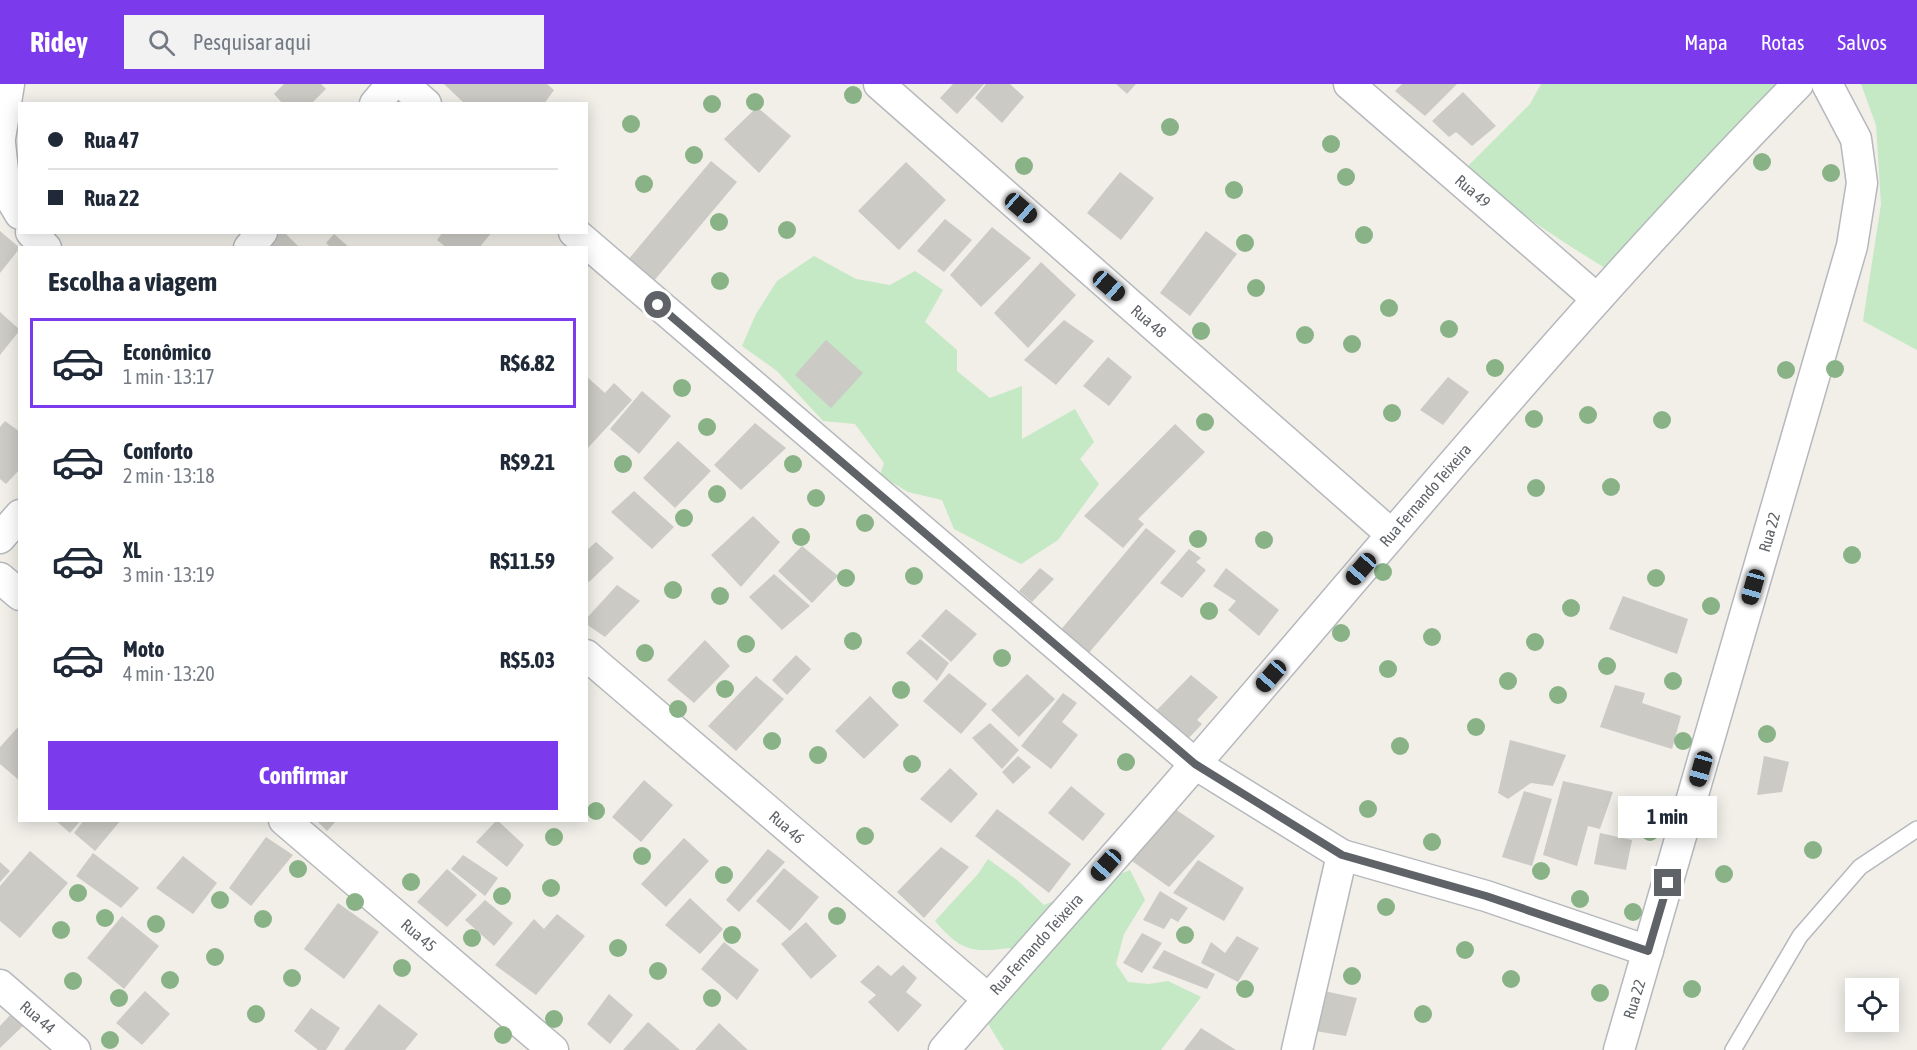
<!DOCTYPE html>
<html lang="pt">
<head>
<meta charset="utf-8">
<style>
	:root { --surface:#fff; --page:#f2f2f3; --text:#1f2937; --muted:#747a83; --line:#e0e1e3; --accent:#7c3aed }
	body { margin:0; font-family:"Asap Condensed",sans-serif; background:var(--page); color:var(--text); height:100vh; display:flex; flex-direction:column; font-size:22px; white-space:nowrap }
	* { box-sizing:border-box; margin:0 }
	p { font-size:20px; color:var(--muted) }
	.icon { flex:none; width:33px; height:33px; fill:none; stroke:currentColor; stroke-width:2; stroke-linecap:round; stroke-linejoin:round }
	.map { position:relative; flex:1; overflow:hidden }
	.details { position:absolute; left:18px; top:162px; width:570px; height:576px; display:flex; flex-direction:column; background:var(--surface); border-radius:0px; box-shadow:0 3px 15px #0003 }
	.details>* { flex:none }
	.banner { position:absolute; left:18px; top:18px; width:570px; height:132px; border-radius:0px; box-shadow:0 3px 15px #0003; display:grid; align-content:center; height:132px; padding:0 30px; background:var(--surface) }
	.buttons { position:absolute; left:1845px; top:894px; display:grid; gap:12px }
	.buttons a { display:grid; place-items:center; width:54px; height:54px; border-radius:0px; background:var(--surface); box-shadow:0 3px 15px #0003; font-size:30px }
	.end { position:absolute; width:27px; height:27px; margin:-14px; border:8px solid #5f6368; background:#fff; box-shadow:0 0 0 3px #fff }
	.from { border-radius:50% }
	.bubble { position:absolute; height:42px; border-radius:0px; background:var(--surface); box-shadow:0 3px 15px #0003; font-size:20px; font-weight:700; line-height:42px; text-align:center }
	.car { position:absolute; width:18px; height:36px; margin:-18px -9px; border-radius:8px; box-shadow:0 0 4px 2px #0007; background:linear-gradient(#222 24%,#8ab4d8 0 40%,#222 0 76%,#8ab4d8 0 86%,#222 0) }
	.banner b { display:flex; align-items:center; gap:21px; height:57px; font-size:22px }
	.banner b+b { border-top:2px solid var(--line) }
	.banner i { width:15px; height:15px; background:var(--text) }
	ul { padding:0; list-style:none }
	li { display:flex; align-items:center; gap:18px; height:90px; margin:0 12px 9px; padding:0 18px; border:3px solid transparent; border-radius:0px }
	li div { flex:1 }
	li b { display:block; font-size:22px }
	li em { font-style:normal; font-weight:700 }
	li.on { border-color:var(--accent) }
	li>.icon { width:54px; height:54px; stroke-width:1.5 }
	h2 { padding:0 30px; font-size:27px; line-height:72px }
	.primary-button { display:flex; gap:12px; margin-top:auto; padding:12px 30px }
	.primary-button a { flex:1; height:69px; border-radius:0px; background:var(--accent); color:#fff; font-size:24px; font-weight:700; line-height:69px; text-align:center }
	header { display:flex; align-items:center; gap:36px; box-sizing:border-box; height:84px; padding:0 30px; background:var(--accent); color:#fff }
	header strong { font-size:28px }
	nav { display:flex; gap:33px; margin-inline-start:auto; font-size:21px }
	.search { width:420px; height:54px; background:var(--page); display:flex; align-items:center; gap:15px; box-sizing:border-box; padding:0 21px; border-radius:0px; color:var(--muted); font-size:22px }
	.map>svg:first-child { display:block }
</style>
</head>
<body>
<header>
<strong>Ridey</strong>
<div class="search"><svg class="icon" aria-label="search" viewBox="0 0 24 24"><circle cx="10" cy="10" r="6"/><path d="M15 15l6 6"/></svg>Pesquisar aqui</div>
<nav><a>Mapa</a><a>Rotas</a><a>Salvos</a></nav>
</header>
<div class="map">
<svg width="1917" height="966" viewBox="0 0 1917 966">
	<rect width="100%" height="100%" fill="#f1efe8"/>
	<g fill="#c5e8c5">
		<path d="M1541,0H1780L1605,184C1557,154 1508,123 1465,85L1530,20Z"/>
		<path d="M1861,0H1917V266L1863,237L1881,120L1876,41Z"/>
		<path d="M814,172L856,195L890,201L915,187L943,206L925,238L957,266V287L990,314L1022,302V355L1075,325L1094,358L1080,375L1099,400L1058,456L1021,480L954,445L942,416L908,408L880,391L884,379L855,340L823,337L777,287L742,262L756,230L777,197Z"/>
		<path d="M988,775L1017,796L1044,821L1130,786L1145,816L1124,850L1116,880L1128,898L1149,900L1168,897L1201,913L1161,966H1004L987,938L1019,887L1010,864C971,869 961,867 935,837L978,790Z"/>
	</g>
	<g fill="#cccac5">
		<path d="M284,0H321L326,5L311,20H283L274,10Z"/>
		<path d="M444,0H547L554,6L544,20H465Z"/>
		<path d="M953,0H984L957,30L940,14Z"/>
		<path d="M986,0H1010L1024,13L1002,39L975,14Z"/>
		<path d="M1116,0H1136L1127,10Z"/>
		<path d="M1402,0H1457L1425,32L1395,7Z"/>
		<path d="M1463,8L1496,42L1472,62L1456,48L1449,53L1432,37Z"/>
		<path d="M757,23L791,52L759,89L724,55Z"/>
		<path d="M711,77L737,98L653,198L627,177Z"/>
		<path d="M906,78L946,116L899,166L858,127Z"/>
		<path d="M1120,88L1154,114L1121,156L1087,129Z"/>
		<path d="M945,135L972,156L944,188L917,167Z"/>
		<path d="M992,143L1031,174L981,223L950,191Z"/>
		<path d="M0,147L20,164L0,189Z"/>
		<path d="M1206,147L1237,170L1190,232L1160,209Z"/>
		<path d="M274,148H284L300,164H259Z"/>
		<path d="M443,148H492L479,164H447L437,156Z"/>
		<path d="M334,150L350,164H331L326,159Z"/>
		<path d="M1041,178L1076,211L1028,264L994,229Z"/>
		<path d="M0,228L20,246L0,271Z"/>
		<path d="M1064,236L1094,257L1056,301L1024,276Z"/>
		<path d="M826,256L863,289L831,324L795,291Z"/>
		<path d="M1108,273L1132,293L1109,322L1083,302Z"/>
		<path d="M586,292L605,309L614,299L632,316L586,366Z"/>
		<path d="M1448,293L1469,308L1443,341L1420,326Z"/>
		<path d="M642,307L671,332L639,370L610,345Z"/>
		<path d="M5,337L20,348V385L6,400L0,395V343Z"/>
		<path d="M755,339L786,364L741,406L714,381Z"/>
		<path d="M1175,340L1205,368L1138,435L1144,440L1123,464L1084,432Z"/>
		<path d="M678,357L711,387L675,424L643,394Z"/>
		<path d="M634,407L674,443L652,465L611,428Z"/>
		<path d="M753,432L780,458L741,503L711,471Z"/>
		<path d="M1146,444L1176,467L1087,571L1059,548Z"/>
		<path d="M596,458L614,474L589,498L586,496V467Z"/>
		<path d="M802,462L838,492L812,519L778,487Z"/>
		<path d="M1189,465L1201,474L1196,478L1206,486L1182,514L1160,499Z"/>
		<path d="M1040,484L1054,495L1032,518L1019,507Z"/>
		<path d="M1226,484L1279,526L1259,552L1228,526L1236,517L1213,502Z"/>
		<path d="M774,490L810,522L782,546L749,513Z"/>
		<path d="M617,501L640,517L605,553L586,540V535Z"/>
		<path d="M1623,512L1688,535L1677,570L1609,545Z"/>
		<path d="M946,525L977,550L951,578L921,552Z"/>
		<path d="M920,555L949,579L937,597L906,569Z"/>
		<path d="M705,556L730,582L694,619L667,596Z"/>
		<path d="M796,571L811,585L787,611L772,596Z"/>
		<path d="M949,589L987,620L961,650L923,617Z"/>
		<path d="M1027,590L1055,615L1019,653L991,626Z"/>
		<path d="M1191,591L1218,613L1197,636L1202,640L1187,656L1152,631Z"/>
		<path d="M756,592L784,615L736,667L708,642Z"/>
		<path d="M1615,601L1645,609L1642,619L1681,632L1672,665L1600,643Z"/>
		<path d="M1063,609L1077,619L1062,638L1078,651L1051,685L1021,662Z"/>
		<path d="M870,612L899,641L864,675L835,647Z"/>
		<path d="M990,639L1019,666L1002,685L972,654Z"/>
		<path d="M20,641V697L0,680V663Z"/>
		<path d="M1510,656L1566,671L1553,702L1531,699L1508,715L1498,709Z"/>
		<path d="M1018,672L1031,683L1013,700L1002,688Z"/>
		<path d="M1764,672L1789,678L1782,708L1757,711Z"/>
		<path d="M950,684L978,710L951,739L920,715Z"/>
		<path d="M644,696L673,721L641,758L612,733Z"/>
		<path d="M1563,697L1613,708L1600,745L1588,742L1577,782L1543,771Z"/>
		<path d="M1071,702L1105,730L1083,757L1048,729Z"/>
		<path d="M1524,707L1552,715L1532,782L1502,773Z"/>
		<path d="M1172,723L1215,752L1169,803L1129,775Z"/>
		<path d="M997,725L1071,780L1049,809L975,752Z"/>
		<path d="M55,736H81L70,749Z"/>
		<path d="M84,736H121L95,767L74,749Z"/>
		<path d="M316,736H337L327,747Z"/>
		<path d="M497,736L524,761L507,783L476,758Z"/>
		<path d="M1600,749L1632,756L1626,786L1594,780Z"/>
		<path d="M266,753L293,771L251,822L229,804Z"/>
		<path d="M684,754L709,777L666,823L641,800Z"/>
		<path d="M941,763L969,783L924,834L897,808Z"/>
		<path d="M768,765L785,778L739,828L726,816Z"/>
		<path d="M30,767L68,799L20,854L0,837V802Z"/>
		<path d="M93,769L139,804L121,824L76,792Z"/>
		<path d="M463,771L498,794L485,812L451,785Z"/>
		<path d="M183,772L217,799L193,830L156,804Z"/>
		<path d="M1198,776L1244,804L1224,837L1173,809Z"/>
		<path d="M0,778L10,787L0,798Z"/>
		<path d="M784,784L819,813L790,847L756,817Z"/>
		<path d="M447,785L477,811L447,843L417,818Z"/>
		<path d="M1160,807L1188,824L1178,838L1171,834L1164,845L1143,836Z"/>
		<path d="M690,814L723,845L700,870L665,841Z"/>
		<path d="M485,816L513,839L494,862L465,836Z"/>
		<path d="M338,819L379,848L344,895L304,865Z"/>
		<path d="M557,830L585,852L536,911L495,881L534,835L544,845Z"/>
		<path d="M122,832L159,862L124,905L87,874Z"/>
		<path d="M806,838L837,872L811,895L781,860Z"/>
		<path d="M1142,849L1162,859L1142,889L1123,879Z"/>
		<path d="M1237,852L1259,864L1238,898L1201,879L1211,858L1225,869Z"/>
		<path d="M724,858L759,886L737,916L701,885Z"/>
		<path d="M1164,866L1215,890L1207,905L1152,884Z"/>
		<path d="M878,881L891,892L903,881L917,894L906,908L922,921L898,948L868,918L876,911L860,898Z"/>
		<path d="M1319,906L1357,914L1346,952L1309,946Z"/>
		<path d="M145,907L170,930L142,961L116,939Z"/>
		<path d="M609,910L633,931L610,960L587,940Z"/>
		<path d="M379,920L418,950L405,966H344Z"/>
		<path d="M311,924L340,944L326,966H318L294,947Z"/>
		<path d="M11,930L25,940L0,964V942Z"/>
		<path d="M648,938L680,966H623Z"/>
		<path d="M719,939L748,966H695Z"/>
		<path d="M1201,944L1236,966H1184Z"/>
	</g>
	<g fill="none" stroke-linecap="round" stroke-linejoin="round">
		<g stroke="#b5b8bc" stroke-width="18">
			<path id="service" d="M1733,966L1800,852L1860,783L1917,745"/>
		</g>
		<g stroke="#b5b8bc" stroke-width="33">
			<g id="minor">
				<path d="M403,0L426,20"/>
				<path d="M879,0L1391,450"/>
				<path d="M1349,0L1597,215"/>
				<path d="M375,20L392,0"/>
				<path d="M0,54L9,0"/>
				<path d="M0,59L5,105L20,130"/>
				<path d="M31,148L46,164"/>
				<path d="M574,148L1195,680L1342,771L1297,966"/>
				<path d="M249,164L262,148"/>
				<path d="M0,454L20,431"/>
				<path d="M0,494L20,511"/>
				<path d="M586,571L988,915"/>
				<path d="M284,736L553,966"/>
				<path d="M1342,771L1486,812L1648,867"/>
				<path d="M0,901L75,966"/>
				<path d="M944,966C1027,870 1113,776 1196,679C1394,450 1586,216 1798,0"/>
				<path d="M1619,966L1852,162L1862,99L1856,55L1827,0"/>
			</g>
		</g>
		<use href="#service" stroke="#fff" stroke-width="15"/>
		<use href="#minor" stroke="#fff" stroke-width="30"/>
	</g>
	<g fill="#89b387">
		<circle cx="853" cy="11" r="9"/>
		<circle cx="755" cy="18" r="9"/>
		<circle cx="712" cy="20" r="9"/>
		<circle cx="631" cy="40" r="9"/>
		<circle cx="1170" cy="43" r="9"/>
		<circle cx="1331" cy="60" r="9"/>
		<circle cx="694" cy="71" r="9"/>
		<circle cx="1762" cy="78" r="9"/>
		<circle cx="1024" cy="82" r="9"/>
		<circle cx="1831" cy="89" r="9"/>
		<circle cx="1346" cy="93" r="9"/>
		<circle cx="644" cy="100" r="9"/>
		<circle cx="1234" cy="106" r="9"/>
		<circle cx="719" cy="138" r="9"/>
		<circle cx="787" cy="146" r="9"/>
		<circle cx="1364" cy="151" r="9"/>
		<circle cx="1245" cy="159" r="9"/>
		<circle cx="720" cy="197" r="9"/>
		<circle cx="1256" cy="204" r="9"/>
		<circle cx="1389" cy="224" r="9"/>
		<circle cx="1449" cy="245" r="9"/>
		<circle cx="1201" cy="247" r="9"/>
		<circle cx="1305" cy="251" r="9"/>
		<circle cx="1352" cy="260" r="9"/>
		<circle cx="1495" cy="284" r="9"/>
		<circle cx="1835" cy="285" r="9"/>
		<circle cx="1786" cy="286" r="9"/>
		<circle cx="682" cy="304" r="9"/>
		<circle cx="1392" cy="329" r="9"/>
		<circle cx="1588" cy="331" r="9"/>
		<circle cx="1534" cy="335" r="9"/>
		<circle cx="1662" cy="336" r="9"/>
		<circle cx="1205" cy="338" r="9"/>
		<circle cx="707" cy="343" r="9"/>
		<circle cx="623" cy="380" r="9"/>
		<circle cx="793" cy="380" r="9"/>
		<circle cx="1611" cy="403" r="9"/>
		<circle cx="1536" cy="404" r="9"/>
		<circle cx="717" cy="410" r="9"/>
		<circle cx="816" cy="414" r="9"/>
		<circle cx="684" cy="434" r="9"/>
		<circle cx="865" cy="439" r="9"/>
		<circle cx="801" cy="453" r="9"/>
		<circle cx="1198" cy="455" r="9"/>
		<circle cx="1264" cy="456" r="9"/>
		<circle cx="1852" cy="471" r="9"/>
		<circle cx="1383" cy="488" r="9"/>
		<circle cx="914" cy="492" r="9"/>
		<circle cx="846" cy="494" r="9"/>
		<circle cx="1656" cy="494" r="9"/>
		<circle cx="673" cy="506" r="9"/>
		<circle cx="720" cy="512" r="9"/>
		<circle cx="1711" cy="522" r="9"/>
		<circle cx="1571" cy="524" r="9"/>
		<circle cx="1209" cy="527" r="9"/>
		<circle cx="1341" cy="549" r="9"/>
		<circle cx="1432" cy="553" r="9"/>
		<circle cx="853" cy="557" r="9"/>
		<circle cx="1535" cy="558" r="9"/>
		<circle cx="746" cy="560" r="9"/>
		<circle cx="645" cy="569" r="9"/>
		<circle cx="1002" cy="574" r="9"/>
		<circle cx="1607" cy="582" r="9"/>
		<circle cx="1388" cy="585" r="9"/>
		<circle cx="1508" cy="597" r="9"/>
		<circle cx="1673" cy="597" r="9"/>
		<circle cx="725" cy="605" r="9"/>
		<circle cx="901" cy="606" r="9"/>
		<circle cx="1558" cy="611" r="9"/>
		<circle cx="678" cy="625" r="9"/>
		<circle cx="1476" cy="643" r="9"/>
		<circle cx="1767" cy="650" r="9"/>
		<circle cx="772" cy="657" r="9"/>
		<circle cx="1683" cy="657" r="9"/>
		<circle cx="1400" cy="662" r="9"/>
		<circle cx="818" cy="671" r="9"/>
		<circle cx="1126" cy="678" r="9"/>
		<circle cx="912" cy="680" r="9"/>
		<circle cx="1368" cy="725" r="9"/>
		<circle cx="596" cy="727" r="9"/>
		<circle cx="1650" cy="748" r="9"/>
		<circle cx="865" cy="752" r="9"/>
		<circle cx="554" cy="753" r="9"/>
		<circle cx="1432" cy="758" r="9"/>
		<circle cx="1813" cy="766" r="9"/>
		<circle cx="642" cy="772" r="9"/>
		<circle cx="298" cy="785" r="9"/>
		<circle cx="1541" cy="787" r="9"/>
		<circle cx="1724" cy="790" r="9"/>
		<circle cx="724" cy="791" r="9"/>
		<circle cx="411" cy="798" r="9"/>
		<circle cx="551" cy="804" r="9"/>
		<circle cx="78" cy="809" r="9"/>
		<circle cx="502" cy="812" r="9"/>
		<circle cx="1580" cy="815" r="9"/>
		<circle cx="220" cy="816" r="9"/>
		<circle cx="355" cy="818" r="9"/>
		<circle cx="1386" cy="823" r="9"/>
		<circle cx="1633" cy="828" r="9"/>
		<circle cx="837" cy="832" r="9"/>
		<circle cx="105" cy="834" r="9"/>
		<circle cx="263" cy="835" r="9"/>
		<circle cx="156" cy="840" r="9"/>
		<circle cx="61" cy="846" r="9"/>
		<circle cx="732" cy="851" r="9"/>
		<circle cx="1185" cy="851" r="9"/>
		<circle cx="472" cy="854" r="9"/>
		<circle cx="618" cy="864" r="9"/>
		<circle cx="1465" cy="866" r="9"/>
		<circle cx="215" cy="873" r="9"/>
		<circle cx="402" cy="884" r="9"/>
		<circle cx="658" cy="887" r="9"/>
		<circle cx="1352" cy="892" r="9"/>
		<circle cx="292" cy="894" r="9"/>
		<circle cx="1511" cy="895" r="9"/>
		<circle cx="170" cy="896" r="9"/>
		<circle cx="73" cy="897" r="9"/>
		<circle cx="1245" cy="905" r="9"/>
		<circle cx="1692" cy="905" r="9"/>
		<circle cx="1600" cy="909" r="9"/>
		<circle cx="119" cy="914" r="9"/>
		<circle cx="712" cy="914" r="9"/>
		<circle cx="256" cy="930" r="9"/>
		<circle cx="1423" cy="930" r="9"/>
		<circle cx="554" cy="935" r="9"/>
		<circle cx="503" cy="951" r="9"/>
		<circle cx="110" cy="956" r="9"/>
	</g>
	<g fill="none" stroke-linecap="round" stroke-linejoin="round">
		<path stroke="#5f6368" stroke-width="8" d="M658,221L1195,680L1342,771L1486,812L1648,867L1668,799"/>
	</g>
	<g text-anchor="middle" stroke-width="6" stroke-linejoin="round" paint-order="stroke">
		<g font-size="16" fill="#5f6368" stroke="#fff">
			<text transform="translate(1473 107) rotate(41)" y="6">Rua 49</text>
			<text transform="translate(1149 237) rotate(41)" y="6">Rua 48</text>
			<text transform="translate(1425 411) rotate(-49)" y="6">Rua Fernando Teixeira</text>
			<text transform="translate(1769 448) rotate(-74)" y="6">Rua 22</text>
			<text transform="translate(787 743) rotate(41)" y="6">Rua 46</text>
			<text transform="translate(419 851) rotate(40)" y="6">Rua 45</text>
			<text transform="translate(1036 860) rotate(-48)" y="6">Rua Fernando Teixeira</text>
			<text transform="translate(1634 915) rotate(-73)" y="6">Rua 22</text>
			<text transform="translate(38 933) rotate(41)" y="6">Rua 44</text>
		</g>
	</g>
</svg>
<div class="buttons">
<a><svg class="icon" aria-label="locate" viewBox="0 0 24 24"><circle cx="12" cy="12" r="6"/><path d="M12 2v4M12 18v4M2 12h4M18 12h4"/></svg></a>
</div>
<i class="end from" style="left:658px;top:221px"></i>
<i class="end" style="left:1668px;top:799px"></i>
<div class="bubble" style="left:1618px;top:712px;width:99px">1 min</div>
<i class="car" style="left:1021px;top:124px;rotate:131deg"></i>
<i class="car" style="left:1109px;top:202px;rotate:131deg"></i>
<i class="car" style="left:1361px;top:485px;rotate:221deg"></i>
<i class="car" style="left:1753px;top:503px;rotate:196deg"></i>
<i class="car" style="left:1271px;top:592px;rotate:221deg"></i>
<i class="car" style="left:1701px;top:685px;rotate:196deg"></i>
<i class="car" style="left:1106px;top:781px;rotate:222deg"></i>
<div class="banner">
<b><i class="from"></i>Rua 47</b>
<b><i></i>Rua 22</b>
</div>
<section class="details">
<h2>Escolha a viagem</h2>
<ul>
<li class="on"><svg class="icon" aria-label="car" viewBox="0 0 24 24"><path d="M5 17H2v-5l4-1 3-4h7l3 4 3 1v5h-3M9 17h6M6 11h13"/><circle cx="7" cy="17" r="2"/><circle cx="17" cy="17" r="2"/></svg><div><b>Econômico</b><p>1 min · 13:17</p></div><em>R$6.82</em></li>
<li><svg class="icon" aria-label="car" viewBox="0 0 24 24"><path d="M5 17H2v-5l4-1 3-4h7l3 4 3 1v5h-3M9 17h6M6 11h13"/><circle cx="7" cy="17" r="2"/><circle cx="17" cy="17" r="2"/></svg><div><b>Conforto</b><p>2 min · 13:18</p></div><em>R$9.21</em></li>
<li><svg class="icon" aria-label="car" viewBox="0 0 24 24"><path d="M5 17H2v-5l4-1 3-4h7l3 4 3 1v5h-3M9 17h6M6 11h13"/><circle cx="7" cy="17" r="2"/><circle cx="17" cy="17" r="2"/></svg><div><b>XL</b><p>3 min · 13:19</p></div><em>R$11.59</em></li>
<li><svg class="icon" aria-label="car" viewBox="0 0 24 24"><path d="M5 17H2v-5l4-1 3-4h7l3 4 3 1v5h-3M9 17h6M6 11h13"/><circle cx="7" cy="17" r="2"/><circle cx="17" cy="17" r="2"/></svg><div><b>Moto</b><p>4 min · 13:20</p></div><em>R$5.03</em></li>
</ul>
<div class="primary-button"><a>Confirmar</a></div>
</section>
</div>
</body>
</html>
